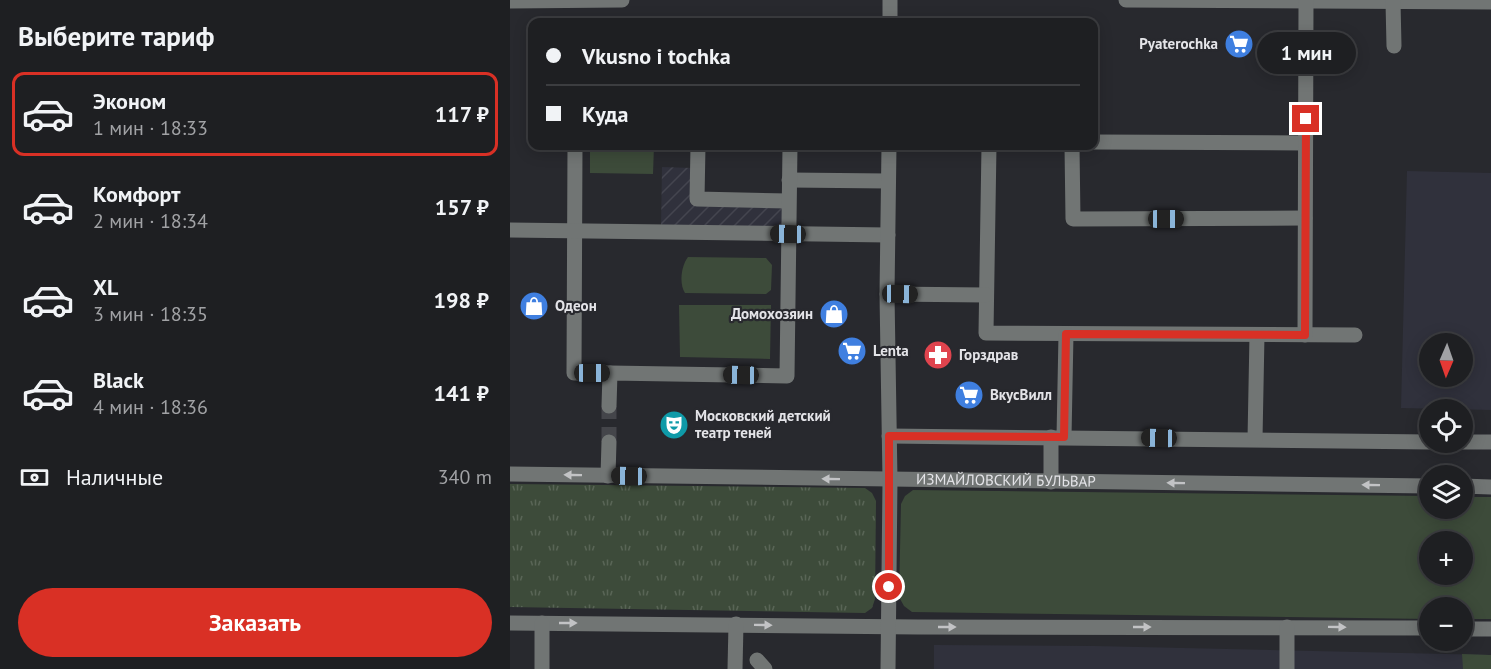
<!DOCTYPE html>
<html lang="ru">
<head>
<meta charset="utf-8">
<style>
	:root { --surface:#1e1f22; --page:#2b2c2f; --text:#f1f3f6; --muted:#a1a2a5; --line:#3c3d40; --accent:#d93025 }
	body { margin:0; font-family:"PT Sans",sans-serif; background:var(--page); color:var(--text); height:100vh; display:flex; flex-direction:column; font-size:22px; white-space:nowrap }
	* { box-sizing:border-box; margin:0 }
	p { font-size:20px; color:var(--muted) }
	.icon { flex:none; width:33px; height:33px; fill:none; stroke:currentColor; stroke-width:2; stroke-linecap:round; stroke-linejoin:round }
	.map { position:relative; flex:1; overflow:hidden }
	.panel { display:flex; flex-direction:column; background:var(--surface); width:510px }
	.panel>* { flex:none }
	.hud { position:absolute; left:18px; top:18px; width:570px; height:132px; border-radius:12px; box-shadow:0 3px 15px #0003,0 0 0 2px var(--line); display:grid; align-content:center; height:132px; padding:0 18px; background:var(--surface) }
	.needle { width:39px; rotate:182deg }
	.tools { position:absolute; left:909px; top:333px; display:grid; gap:12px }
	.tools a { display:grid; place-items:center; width:54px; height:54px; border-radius:50%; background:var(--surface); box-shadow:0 3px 15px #0003,0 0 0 2px var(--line); font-size:30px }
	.end { position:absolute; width:27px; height:27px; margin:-14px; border:8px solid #d93025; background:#fff; box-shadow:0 0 0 3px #fff }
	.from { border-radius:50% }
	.bubble { position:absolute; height:42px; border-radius:21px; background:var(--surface); box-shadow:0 3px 15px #0003,0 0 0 2px var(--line); font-size:20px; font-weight:700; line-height:42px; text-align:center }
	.car { position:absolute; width:18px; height:36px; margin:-18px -9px; border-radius:8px; box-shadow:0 0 4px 2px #0007; background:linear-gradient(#222 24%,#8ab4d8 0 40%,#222 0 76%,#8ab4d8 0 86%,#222 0) }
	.hud b { display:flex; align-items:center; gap:21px; height:57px; font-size:22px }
	.hud b+b { border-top:2px solid var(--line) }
	.hud i { width:15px; height:15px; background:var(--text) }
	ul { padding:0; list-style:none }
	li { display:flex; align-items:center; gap:18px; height:84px; margin:0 12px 9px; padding:0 6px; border:3px solid transparent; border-radius:12px }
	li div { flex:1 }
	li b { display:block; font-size:22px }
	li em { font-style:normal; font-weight:700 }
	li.current { border-color:var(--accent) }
	li>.icon { width:54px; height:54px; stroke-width:1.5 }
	h2 { padding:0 18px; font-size:27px; line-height:72px }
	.pay { display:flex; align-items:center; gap:15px; height:66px; padding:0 18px; font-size:22px }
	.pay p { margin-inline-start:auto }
	.button { display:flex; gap:12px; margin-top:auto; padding:12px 18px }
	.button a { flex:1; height:69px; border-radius:36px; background:var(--accent); color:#fff; font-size:24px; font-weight:700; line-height:69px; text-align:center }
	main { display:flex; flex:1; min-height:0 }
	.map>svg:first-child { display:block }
</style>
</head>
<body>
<main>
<section class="panel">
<h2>Выберите тариф</h2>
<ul>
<li class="current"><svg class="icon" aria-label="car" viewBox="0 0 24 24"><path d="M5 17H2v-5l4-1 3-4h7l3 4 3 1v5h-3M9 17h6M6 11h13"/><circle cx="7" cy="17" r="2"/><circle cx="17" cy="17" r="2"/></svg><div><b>Эконом</b><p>1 мин · 18:33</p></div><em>117 ₽</em></li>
<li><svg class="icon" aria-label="car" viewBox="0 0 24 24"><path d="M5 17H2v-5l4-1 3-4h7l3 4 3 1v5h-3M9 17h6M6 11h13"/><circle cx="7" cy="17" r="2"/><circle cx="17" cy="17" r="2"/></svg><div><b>Комфорт</b><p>2 мин · 18:34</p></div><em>157 ₽</em></li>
<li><svg class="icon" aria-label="car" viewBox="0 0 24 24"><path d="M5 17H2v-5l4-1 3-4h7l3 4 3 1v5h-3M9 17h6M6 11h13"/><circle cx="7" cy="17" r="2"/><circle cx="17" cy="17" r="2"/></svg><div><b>XL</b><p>3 мин · 18:35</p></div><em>198 ₽</em></li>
<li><svg class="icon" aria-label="car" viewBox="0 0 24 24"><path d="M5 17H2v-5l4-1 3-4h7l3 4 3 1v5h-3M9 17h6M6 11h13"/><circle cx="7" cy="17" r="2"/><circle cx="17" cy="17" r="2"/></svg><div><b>Black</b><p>4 мин · 18:36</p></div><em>141 ₽</em></li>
</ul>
<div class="pay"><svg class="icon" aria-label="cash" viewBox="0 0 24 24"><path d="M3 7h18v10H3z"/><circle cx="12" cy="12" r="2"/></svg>Наличные<p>340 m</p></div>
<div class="button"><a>Заказать</a></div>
</section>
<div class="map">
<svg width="981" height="669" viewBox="0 0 981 669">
	<defs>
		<pattern id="industrial-furrows" width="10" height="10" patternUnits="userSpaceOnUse" patternTransform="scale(1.5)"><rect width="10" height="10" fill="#30313c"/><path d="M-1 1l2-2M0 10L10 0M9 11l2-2" fill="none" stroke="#44454f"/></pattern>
		<pattern id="grass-tufts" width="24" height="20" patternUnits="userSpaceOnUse" patternTransform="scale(1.5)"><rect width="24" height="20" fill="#3d4b3a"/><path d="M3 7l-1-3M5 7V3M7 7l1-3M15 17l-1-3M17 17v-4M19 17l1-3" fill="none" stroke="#596556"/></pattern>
	</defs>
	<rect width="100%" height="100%" fill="#28292e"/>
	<g fill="#30313c" fill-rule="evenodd">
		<path d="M897,171L981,173V410L891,408ZM920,344H952V376H920Z"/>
		<path d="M424,645L585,646L981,655V669H424Z"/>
	</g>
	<path fill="url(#industrial-furrows)" d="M152,167L183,168V203L274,205V229L151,228Z"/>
	<path fill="url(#grass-tufts)" d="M0,484L355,488L362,493L366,501L365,599L362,608L355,613L0,607Z"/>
	<g fill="#3d4b3a" fill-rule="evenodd">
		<path d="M80,146H144L143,174L80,173Z"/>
		<path d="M178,257L256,258L262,265L261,290L256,294L175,293C169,284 171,266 178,257Z"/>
		<path d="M169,305H261L260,359L170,357Z"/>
		<path d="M403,490L919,496L920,508H952L953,497H981V619H953L952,608H920L919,619L402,612L394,606L389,597L391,504L395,496ZM920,542H952V574H920Z"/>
		<path d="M952,654L981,655V669H953Z"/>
	</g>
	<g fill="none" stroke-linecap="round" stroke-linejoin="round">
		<path stroke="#44454a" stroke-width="15" stroke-dasharray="15 8" stroke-linecap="butt" d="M99,442V406"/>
		<g stroke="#717574" stroke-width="15">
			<path d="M616,0L981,2"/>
			<path d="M0,1L112,0"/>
			<path d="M883,2L884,46"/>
			<path d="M380,22V0"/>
			<path d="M584,142L795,143"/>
			<path d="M65,146L64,373H100"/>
			<path d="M188,146L187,199L278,201"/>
			<path d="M479,146L476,333L845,335"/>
			<path d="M562,146L563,219L795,218"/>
			<path d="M279,180L378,181"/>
			<path d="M0,230L378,235"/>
			<path d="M377,294L476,295"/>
			<path d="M795,335L796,2"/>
			<path d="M99,406L100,373L277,376L280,146"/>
			<path d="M379,436L920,442"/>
			<path d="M554,437L556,334"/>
			<path d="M745,439L747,335"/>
			<path d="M952,442H981"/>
			<path id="s1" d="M0,474L920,486"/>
			<path d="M98,476L99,442"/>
			<path d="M541,482V437"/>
			<path d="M952,486L981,487"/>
			<path d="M0,623L408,627L920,628"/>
			<path d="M952,629H981"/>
			<path d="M247,660L255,669"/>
			<path d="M32,669V623"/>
			<path d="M225,669L226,624"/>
			<path d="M378,669L380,480L377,294L379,146"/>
			<path d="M777,669V627"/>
		</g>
	</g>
	<defs><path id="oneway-solid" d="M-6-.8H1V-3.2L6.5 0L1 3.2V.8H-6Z" transform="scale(1.5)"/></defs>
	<g fill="#c2c3c5">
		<use href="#oneway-solid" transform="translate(63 475) rotate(-179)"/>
		<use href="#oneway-solid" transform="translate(321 479) rotate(-179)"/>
		<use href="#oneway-solid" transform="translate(666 483) rotate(-179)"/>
		<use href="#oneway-solid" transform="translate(861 485) rotate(-179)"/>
		<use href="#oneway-solid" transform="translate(58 623)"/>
		<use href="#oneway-solid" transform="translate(253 625) rotate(1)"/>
		<use href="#oneway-solid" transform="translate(437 627)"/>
		<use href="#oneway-solid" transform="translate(632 627)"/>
		<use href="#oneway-solid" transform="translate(827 627) rotate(1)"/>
	</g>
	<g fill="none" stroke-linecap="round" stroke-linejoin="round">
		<path stroke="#d93025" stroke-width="8" d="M379,587V436L554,437L556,334L795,335L796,119"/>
	</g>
	<defs>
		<g id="supermarket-disc" transform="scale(1.5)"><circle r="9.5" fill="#3f7fe0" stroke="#28292e"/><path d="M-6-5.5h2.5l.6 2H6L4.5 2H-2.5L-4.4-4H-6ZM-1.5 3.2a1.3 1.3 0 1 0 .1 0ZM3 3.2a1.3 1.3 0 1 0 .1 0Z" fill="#fff"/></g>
		<g id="shop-disc" transform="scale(1.5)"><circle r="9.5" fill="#3f7fe0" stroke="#28292e"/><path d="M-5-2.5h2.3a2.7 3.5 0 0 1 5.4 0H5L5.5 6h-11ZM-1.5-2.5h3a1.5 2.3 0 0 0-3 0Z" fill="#fff"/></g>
		<g id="pharmacy-disc" transform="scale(1.5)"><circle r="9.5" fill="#e0444e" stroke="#28292e"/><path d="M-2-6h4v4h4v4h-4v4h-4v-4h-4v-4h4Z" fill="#fff"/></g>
		<g id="theatre-disc" transform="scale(1.5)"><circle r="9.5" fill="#0f9aa8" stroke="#28292e"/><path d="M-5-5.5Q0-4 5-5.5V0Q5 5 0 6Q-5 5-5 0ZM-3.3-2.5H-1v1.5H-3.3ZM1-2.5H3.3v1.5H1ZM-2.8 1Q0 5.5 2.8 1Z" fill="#fff"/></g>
	</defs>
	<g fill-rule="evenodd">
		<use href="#supermarket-disc" x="729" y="44"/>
		<use href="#shop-disc" x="24" y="306"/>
		<use href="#shop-disc" x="324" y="314"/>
		<use href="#supermarket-disc" x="342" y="351"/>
		<use href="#pharmacy-disc" x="428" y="355"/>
		<use href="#supermarket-disc" x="459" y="395"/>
		<use href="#theatre-disc" x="164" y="425"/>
	</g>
	<g text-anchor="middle" stroke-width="4.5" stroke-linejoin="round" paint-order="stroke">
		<g font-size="15" font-weight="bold" fill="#e4e4e8" stroke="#28292e" text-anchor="start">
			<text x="708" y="49" text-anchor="end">Pyaterochka</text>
			<text x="45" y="311">Одеон</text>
			<text x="303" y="319" text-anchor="end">Домохозяин</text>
			<text x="363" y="356">Lenta</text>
			<text x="449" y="360">Горздрав</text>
			<text x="480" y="400">ВкусВилл</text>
			<text x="185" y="421">Московский детский<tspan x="185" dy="17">театр теней</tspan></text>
		</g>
		<g font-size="15" fill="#e4e4e8" stroke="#28292e">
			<text dy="5" stroke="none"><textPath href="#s1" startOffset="496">ИЗМАЙЛОВСКИЙ БУЛЬВАР</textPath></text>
		</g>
	</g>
</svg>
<div class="tools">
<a><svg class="needle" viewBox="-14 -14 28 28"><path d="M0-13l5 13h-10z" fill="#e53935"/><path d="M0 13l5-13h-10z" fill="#a1a2a5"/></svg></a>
<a><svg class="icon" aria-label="locate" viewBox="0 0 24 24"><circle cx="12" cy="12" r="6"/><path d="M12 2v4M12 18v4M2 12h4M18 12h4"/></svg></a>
<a><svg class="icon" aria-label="layers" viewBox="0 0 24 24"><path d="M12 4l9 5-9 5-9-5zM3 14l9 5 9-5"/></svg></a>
<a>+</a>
<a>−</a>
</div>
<i class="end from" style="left:379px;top:587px"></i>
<i class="end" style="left:796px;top:119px"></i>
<div class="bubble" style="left:747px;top:32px;width:99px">1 мин</div>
<i class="car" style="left:656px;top:219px;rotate:90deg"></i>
<i class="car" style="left:278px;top:234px;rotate:271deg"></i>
<i class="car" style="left:390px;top:294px;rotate:91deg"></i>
<i class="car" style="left:82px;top:373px;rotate:90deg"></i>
<i class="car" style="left:231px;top:375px;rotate:271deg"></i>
<i class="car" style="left:649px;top:438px;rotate:271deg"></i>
<i class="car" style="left:119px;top:476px;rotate:271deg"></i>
<div class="hud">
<b><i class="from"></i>Vkusno i tochka</b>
<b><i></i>Куда</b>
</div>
</div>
</main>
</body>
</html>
